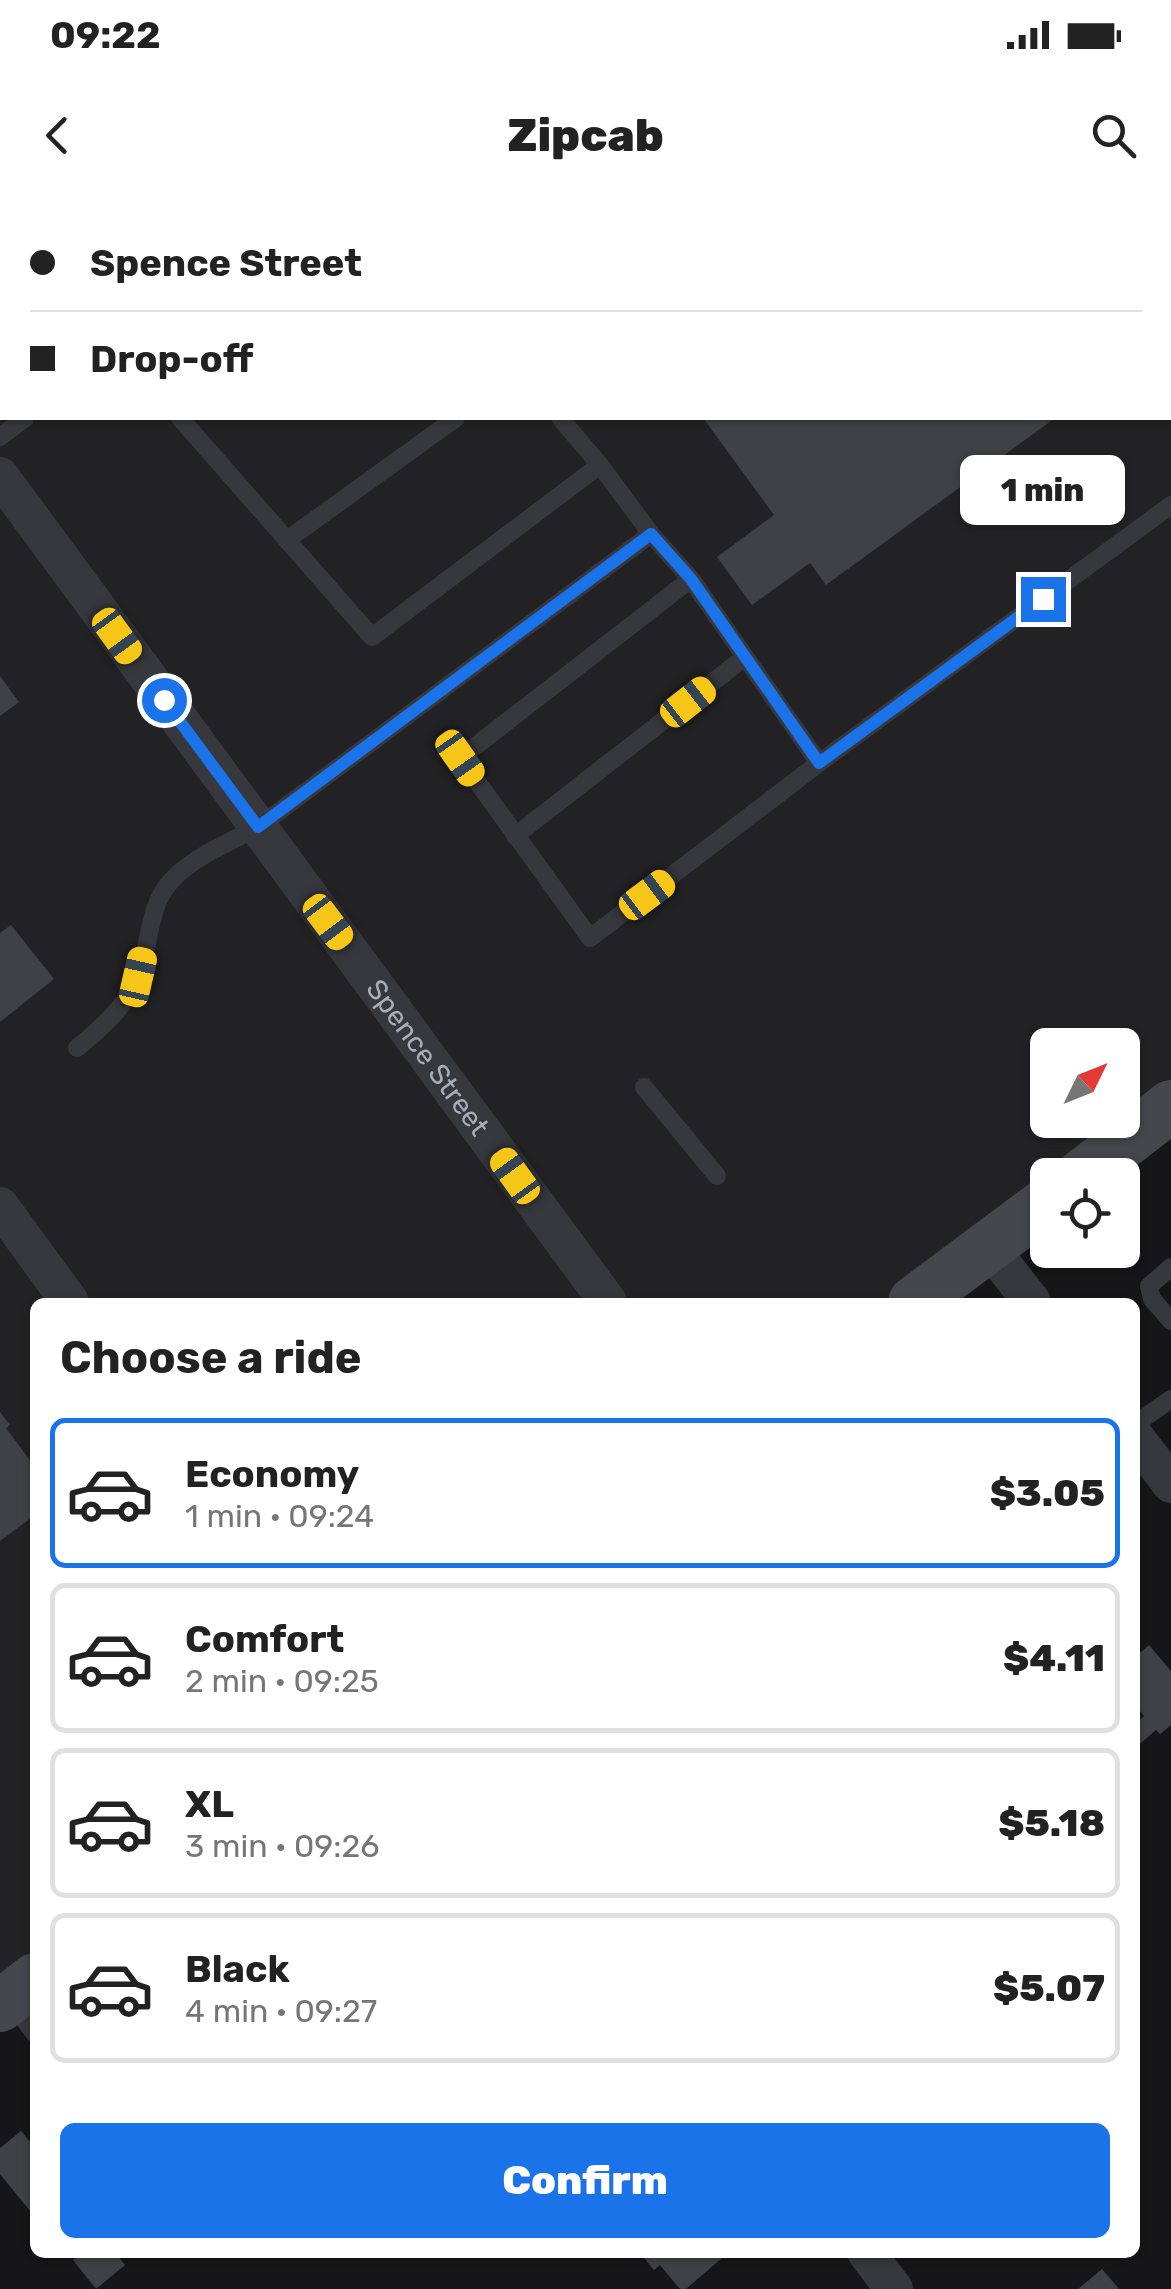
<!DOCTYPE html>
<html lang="en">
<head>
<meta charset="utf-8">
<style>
	:root { --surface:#fff; --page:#f6f6f6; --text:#222; --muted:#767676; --line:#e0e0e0; --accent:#1a73e8 }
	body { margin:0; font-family:Rubik,sans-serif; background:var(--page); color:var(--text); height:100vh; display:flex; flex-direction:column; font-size:38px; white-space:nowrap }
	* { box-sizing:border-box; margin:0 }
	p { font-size:32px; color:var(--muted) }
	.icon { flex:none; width:55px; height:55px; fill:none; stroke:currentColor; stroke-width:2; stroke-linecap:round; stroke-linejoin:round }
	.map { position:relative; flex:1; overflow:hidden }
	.drawer { position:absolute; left:30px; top:1098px; width:1110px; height:960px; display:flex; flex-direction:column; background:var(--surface); border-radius:15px; box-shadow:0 2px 8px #0004 }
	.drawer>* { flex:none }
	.banner { position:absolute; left:0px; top:0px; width:1172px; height:220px; box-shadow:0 2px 8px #0004; display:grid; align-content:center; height:220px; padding:0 30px; background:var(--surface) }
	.needle { width:65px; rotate:47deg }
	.tools { position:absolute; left:1030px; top:828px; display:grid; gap:20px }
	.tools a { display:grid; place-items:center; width:110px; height:110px; border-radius:15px; background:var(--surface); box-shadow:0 2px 8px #0004; font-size:50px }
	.end { position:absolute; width:45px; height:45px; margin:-22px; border:12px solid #1a73e8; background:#fff; box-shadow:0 0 0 5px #fff }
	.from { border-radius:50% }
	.bubble { position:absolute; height:70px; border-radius:15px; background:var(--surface); box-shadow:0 2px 8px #0004; font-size:32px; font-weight:800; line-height:70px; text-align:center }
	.car { position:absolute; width:30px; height:60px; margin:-30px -15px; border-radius:12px; box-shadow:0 0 8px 2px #0007; background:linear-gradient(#f5c518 24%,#345 0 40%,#f5c518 0 76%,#345 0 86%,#f5c518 0) }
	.banner b { display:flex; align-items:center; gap:35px; height:95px; font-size:38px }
	.banner b+b { border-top:2px solid var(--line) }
	.banner i { width:25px; height:25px; background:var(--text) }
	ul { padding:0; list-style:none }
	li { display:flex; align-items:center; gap:30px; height:150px; margin:0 20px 15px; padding:0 10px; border:5px solid var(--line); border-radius:15px }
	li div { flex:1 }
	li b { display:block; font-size:38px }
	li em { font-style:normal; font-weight:800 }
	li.on { border-color:var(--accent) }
	li>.icon { width:90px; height:90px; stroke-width:1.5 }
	h2 { padding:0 30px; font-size:45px; line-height:120px }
	.button { display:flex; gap:20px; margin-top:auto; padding:20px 30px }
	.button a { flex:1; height:115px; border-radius:15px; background:var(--accent); color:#fff; font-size:40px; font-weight:800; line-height:115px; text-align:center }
	.status { display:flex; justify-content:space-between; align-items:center; height:70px; padding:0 50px; background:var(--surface); direction:ltr }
	.status svg { height:28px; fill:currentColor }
	header { display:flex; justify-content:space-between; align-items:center; height:130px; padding:0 30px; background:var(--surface); font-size:45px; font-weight:800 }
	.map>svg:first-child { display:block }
</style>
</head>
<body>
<div class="status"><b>09:22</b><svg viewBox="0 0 49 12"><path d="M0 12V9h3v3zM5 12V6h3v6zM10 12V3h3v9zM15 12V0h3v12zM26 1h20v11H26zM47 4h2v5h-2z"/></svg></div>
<header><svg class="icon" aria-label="back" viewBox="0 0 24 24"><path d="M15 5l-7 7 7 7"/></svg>Zipcab<svg class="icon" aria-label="search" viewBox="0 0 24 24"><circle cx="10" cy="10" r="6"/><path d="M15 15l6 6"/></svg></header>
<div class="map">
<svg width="1171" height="2089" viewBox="0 0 1171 2089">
	<rect width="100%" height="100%" fill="#161618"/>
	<path fill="#222225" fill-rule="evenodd" d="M0,0H1171V890L1059,975H1048L1047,983L890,1102H35V1750L0,1777ZM2,2H1170V218H2ZM1048,845H1122V920H1048Z"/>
	<g fill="#404145">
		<path d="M703,218H1055L826,385L810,363L752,405L717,357L774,315Z"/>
		<path d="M0,476L19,502L0,516Z"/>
		<path d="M11,725L54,779L0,822V733Z"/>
		<path d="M0,1212L10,1225L6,1228L35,1267V1315L0,1341Z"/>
		<path d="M1149,1445L1171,1471V1525L1160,1534L1156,1530L1135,1548V1524L1144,1516L1135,1505V1457Z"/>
		<path d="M21,1931L35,1948V2017L0,1974V1948Z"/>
		<path d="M81,2052H115L125,2065L96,2089L73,2060Z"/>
		<path d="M639,2052H729L686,2089H680L660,2065L654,2070Z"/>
		<path d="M1102,2069L1119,2089H1078Z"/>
	</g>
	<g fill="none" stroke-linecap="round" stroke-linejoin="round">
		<g stroke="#37383d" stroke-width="18">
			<path d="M246,0L248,2"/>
			<path d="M523,0L525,2"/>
			<path d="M153,2L157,0"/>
			<path d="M450,2L453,0"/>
			<path d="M740,2L744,0"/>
			<path d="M0,115L2,114"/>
			<path d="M1170,147L1171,148"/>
			<path d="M180,218L372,437L600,265"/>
			<path d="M0,237L25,218"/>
			<path d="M651,334L691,379L819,563L590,738L460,558L691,379"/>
			<path d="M287,340L456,218"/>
			<path d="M819,563L1171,305"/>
			<path d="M515,636L745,457"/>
			<path d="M77,848C100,829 127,806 138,777C150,747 148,705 171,681C194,656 229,643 258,627L651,334L600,265L560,218"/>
			<path d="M644,887L717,976"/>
			<path d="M1171,1067L1149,1086L1152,1099L1171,1121"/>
			<path d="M1135,1224L1171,1199"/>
			<path d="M12,1804L35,1834"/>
		</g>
		<g stroke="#37383d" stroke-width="38">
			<path id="s1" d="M0,276L608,1102"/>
			<path d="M0,1006L70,1102"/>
			<path d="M989,1047L1032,1102"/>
			<path d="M1135,1237L1171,1284"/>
			<path d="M866,2052L894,2089"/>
		</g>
		<g stroke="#45474d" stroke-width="52">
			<path d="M1082,975L1171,906"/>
			<path d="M914,1102L1048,1002"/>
			<path d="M0,1806L35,1779"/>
		</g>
	</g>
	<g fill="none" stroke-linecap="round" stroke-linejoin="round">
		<path stroke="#1a73e8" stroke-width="12" d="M164,500L258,627L651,334L691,379L819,563L1043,399"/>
	</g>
	<g text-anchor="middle" stroke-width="8" stroke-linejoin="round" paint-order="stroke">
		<g font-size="28" fill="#a8adb8" stroke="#111113">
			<text dy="10" stroke="none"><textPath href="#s1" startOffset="722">Spence Street</textPath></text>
		</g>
	</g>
</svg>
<div class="tools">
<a><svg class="needle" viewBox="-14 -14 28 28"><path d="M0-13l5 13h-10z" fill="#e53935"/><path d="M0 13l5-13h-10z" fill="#767676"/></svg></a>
<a><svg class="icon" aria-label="locate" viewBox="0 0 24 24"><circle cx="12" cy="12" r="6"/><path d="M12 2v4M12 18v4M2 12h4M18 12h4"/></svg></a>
</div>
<i class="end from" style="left:164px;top:500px"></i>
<i class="end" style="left:1043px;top:399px"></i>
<div class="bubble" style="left:960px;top:255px;width:165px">1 min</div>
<i class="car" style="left:117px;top:436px;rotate:144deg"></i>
<i class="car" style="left:688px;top:502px;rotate:52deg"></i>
<i class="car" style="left:460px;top:558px;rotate:145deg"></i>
<i class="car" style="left:647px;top:695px;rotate:53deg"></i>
<i class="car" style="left:328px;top:722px;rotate:143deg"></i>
<i class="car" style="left:138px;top:777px;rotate:13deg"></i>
<i class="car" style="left:515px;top:976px;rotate:324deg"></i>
<div class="banner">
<b><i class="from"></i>Spence Street</b>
<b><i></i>Drop-off</b>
</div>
<section class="drawer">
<h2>Choose a ride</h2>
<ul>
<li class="on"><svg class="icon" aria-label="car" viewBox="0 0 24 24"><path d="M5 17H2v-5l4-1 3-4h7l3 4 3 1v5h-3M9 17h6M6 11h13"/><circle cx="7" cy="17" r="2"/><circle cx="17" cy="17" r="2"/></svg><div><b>Economy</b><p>1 min · 09:24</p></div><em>$3.05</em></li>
<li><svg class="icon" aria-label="car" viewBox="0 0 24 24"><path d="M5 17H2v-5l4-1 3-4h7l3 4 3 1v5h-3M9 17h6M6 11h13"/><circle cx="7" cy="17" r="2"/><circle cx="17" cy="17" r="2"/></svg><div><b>Comfort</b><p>2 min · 09:25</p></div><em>$4.11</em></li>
<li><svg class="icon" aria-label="car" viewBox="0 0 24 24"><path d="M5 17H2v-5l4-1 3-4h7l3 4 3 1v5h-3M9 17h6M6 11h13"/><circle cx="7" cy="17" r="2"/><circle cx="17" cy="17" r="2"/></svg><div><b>XL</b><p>3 min · 09:26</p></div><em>$5.18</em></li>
<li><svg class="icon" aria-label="car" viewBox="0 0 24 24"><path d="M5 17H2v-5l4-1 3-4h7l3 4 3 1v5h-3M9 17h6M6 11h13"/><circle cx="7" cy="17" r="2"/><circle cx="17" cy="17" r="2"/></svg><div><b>Black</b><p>4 min · 09:27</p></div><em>$5.07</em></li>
</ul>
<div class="button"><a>Confirm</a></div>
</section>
</div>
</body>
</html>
